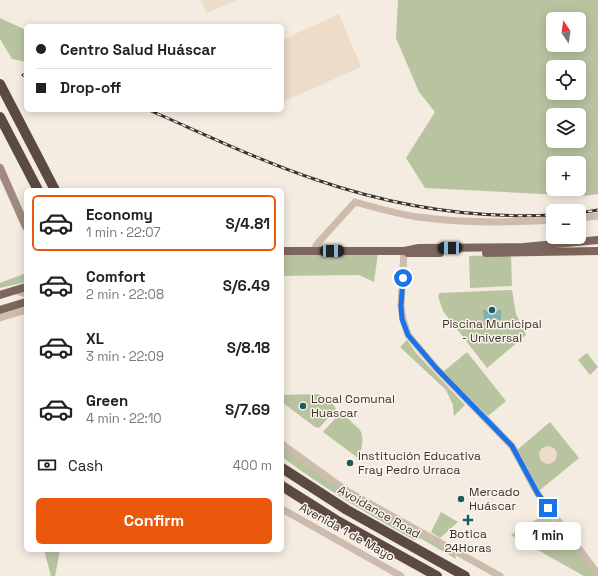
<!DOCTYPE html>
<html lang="en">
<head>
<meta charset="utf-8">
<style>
	:root { --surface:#fff; --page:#f6f6f6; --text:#222; --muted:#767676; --line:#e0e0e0; --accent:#ea580c }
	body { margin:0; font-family:"Space Grotesk",sans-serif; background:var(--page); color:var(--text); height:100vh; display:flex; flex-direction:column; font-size:15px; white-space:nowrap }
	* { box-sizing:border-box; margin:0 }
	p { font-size:13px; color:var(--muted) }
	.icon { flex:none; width:22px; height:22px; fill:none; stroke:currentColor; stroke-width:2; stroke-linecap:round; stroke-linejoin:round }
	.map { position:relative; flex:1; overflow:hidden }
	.drawer { position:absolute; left:24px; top:188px; width:260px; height:364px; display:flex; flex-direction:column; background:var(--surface); border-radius:6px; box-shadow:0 2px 10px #0003 }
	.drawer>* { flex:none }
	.banner { position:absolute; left:24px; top:24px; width:260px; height:88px; border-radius:6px; box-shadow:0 2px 10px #0003; display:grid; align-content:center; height:88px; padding:0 12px; background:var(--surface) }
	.needle { width:26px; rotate:347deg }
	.buttons { position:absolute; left:546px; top:12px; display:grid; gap:8px }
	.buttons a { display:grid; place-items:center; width:40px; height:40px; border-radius:6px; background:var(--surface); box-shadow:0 2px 10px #0003; font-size:20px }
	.end { position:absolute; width:18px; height:18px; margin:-9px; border:5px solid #1a73e8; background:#fff; box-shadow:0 0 0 2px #fff }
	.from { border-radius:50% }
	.bubble { position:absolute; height:28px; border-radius:6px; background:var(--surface); box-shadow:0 2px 10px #0003; font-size:13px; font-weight:700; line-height:28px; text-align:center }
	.car { position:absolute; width:12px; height:24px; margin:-12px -6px; border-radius:5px; box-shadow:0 0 3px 1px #0007; background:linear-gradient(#222 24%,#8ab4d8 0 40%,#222 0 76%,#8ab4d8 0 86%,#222 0) }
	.banner b { display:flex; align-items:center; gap:14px; height:38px; font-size:15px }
	.banner b+b { border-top:1px solid var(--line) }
	.banner i { width:10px; height:10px; background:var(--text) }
	ul { padding:7px 0 0; list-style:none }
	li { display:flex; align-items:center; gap:12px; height:56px; margin:0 8px 6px; padding:0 4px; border:2px solid transparent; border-radius:6px }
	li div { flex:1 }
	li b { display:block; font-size:15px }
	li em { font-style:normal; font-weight:700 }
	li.selected { border-color:var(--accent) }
	li>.icon { width:36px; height:36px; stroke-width:1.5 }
	.pay { display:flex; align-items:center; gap:10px; height:44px; padding:0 12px; font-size:15px }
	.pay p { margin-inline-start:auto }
	.cta { display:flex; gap:8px; margin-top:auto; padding:8px 12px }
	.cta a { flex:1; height:46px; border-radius:6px; background:var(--accent); color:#fff; font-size:16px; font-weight:700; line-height:46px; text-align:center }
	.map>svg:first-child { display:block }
</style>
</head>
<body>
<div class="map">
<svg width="598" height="576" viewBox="0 0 598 576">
	<rect width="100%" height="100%" fill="#f4ebe1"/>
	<g fill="#b8c4a0" fill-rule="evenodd">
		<path d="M398,0H598V194L584,196L425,188L406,158L435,112L419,92L396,38ZM553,19H579V45H553ZM553,67H579V93H553ZM553,115H579V141H553ZM553,163H579V189H553Z"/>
		<path d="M0,18L26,30V62L12,59L0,39Z"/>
		<path d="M282,253H378L374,282L359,275L282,276Z"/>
		<path d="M510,255L511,257L512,285L511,286L470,288L469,256Z"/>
		<path d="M26,273V282L0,288V283Z"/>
		<path d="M512,290L516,314L526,335L487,368L443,311L438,296L440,293Z"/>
		<path d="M407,340L416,353L465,405L454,416L453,405L446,390L400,347Z"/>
		<path d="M467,352L506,401L488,416L443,372Z"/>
		<path d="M587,353L598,367L590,375L578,360Z"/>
		<path d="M317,394C324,396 333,402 336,409L319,428L315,427L282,402V395Z"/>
		<path d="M341,412L360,430C365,438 361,448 360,458H358L323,432Z"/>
		<path d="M550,422L579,458L540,490L517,450Z"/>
		<path d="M282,447L349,496L421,535L455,554L456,559L420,538L414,540C369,515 324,488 282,457Z"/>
		<path d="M441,512L458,522L440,538L431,532Z"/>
		<path d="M547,513L595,574L594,576H584L511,535Z"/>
		<path d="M44,550H60L55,576H51Z"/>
	</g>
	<g fill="#ecdcc8">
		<path d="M200,0H237L207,13Z"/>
		<path d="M339,14L361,67L282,102V40Z"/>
		<circle cx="548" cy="455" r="9"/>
	</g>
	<path fill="#7fb0b2" d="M483,310H501V320H484Z"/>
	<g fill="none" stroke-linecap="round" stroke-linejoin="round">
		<g stroke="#cdbbac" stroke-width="7">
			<path d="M579,218L598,216"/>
			<path d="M314,251L317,244L355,202C376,208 397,214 418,217C463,223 508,223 553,220"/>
			<path d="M404,251L401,306L403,319L408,335L437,369L512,446L538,494L598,574"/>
			<path d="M14,290L26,294"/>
			<path d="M0,318L26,310"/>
			<path d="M282,444L347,491L500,576"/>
			<path d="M282,509L401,576"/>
		</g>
		<path stroke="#a18a7d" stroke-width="8" d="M0,168L26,227"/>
		<g stroke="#7d675c" stroke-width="8">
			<path d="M282,251H404L419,248L524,247L598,240"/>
			<path d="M408,253H440"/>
			<path d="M486,253L598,251"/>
			<path d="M0,295L26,287"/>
			<path d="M0,310L26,302"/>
		</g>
		<g stroke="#5c4a42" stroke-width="10">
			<path d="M0,84L55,190"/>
			<path d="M0,117L38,190"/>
			<path d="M282,468L347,510L465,576"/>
			<path d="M282,486L336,520L437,576"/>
		</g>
		<g stroke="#3b302b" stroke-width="3">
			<g id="rail">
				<path d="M23,75L26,76"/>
				<path d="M149,110C204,134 260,161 317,180C393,206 473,219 553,215"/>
				<path d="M579,213L598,210"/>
			</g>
		</g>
		<use href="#rail" stroke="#fbf5ee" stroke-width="1.5" stroke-dasharray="4.5" stroke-linecap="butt"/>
	</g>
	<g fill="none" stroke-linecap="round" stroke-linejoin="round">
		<path stroke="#1a73e8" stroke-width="5" d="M403,278L401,306L402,319L408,335L437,369L512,446L538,494L548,508"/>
	</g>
	<g fill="#1f5a5e" stroke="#fbf5ee" stroke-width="1.5">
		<circle cx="492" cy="310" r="4"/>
		<circle cx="303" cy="406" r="4"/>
		<circle cx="350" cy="463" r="4"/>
		<circle cx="461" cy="499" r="4"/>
		<path d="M466 514h4v4h4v4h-4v4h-4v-4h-4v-4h4z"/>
	</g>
	<g text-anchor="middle" stroke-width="3" stroke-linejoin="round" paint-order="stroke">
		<g font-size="12" fill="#3b302b" stroke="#fbf5ee" text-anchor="start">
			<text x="492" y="328" text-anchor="middle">Piscina Municipal<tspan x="492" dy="14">- Universal</tspan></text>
			<text x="311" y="403">Local Comunal<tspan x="311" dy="14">Huascar</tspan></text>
			<text x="358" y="460">Institución Educativa<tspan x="358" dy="14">Fray Pedro Urraca</tspan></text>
			<text x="469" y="496">Mercado<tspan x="469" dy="14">Huáscar</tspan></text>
			<text x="468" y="538" text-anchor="middle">Botica<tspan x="468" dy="14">24Horas</tspan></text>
		</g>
		<g font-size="12" fill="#3b302b" stroke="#fbf5ee">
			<text transform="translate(379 512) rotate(30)" y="4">Avoidance Road</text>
			<text transform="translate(347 532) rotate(29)" y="4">Avenida 1 de Mayo</text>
		</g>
	</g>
</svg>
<div class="buttons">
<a><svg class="needle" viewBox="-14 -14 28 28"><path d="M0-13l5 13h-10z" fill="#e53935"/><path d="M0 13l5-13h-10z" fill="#767676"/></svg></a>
<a><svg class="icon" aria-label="locate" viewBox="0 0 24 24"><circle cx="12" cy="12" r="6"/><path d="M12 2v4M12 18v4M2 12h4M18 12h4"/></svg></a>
<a><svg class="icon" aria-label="layers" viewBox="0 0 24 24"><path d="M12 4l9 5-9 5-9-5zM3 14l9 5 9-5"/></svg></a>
<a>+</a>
<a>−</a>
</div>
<i class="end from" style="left:403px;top:278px"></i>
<i class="end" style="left:548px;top:508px"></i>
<div class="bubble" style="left:515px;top:522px;width:66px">1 min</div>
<i class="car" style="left:450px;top:248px;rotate:269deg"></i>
<i class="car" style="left:332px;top:251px;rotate:90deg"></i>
<div class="banner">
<b><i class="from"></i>Centro Salud Huáscar</b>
<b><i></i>Drop-off</b>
</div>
<section class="drawer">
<ul>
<li class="selected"><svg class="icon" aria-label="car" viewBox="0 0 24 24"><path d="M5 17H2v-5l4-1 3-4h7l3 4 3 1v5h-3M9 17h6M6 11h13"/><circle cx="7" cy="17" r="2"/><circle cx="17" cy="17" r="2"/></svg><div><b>Economy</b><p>1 min · 22:07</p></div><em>S/4.81</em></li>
<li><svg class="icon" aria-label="car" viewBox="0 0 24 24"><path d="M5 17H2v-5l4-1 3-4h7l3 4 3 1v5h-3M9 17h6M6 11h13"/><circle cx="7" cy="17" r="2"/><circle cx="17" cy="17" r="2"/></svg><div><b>Comfort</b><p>2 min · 22:08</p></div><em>S/6.49</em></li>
<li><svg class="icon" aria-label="car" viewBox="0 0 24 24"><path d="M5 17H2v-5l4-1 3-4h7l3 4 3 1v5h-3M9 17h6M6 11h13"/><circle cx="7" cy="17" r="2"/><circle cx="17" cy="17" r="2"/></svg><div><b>XL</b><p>3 min · 22:09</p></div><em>S/8.18</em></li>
<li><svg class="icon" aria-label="car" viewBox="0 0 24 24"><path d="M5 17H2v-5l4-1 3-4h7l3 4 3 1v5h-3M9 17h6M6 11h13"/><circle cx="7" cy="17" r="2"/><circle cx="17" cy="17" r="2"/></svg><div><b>Green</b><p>4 min · 22:10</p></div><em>S/7.69</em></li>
</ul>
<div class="pay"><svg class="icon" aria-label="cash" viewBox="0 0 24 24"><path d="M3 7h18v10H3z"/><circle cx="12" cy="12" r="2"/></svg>Cash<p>400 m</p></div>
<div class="cta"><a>Confirm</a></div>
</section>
</div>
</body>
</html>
